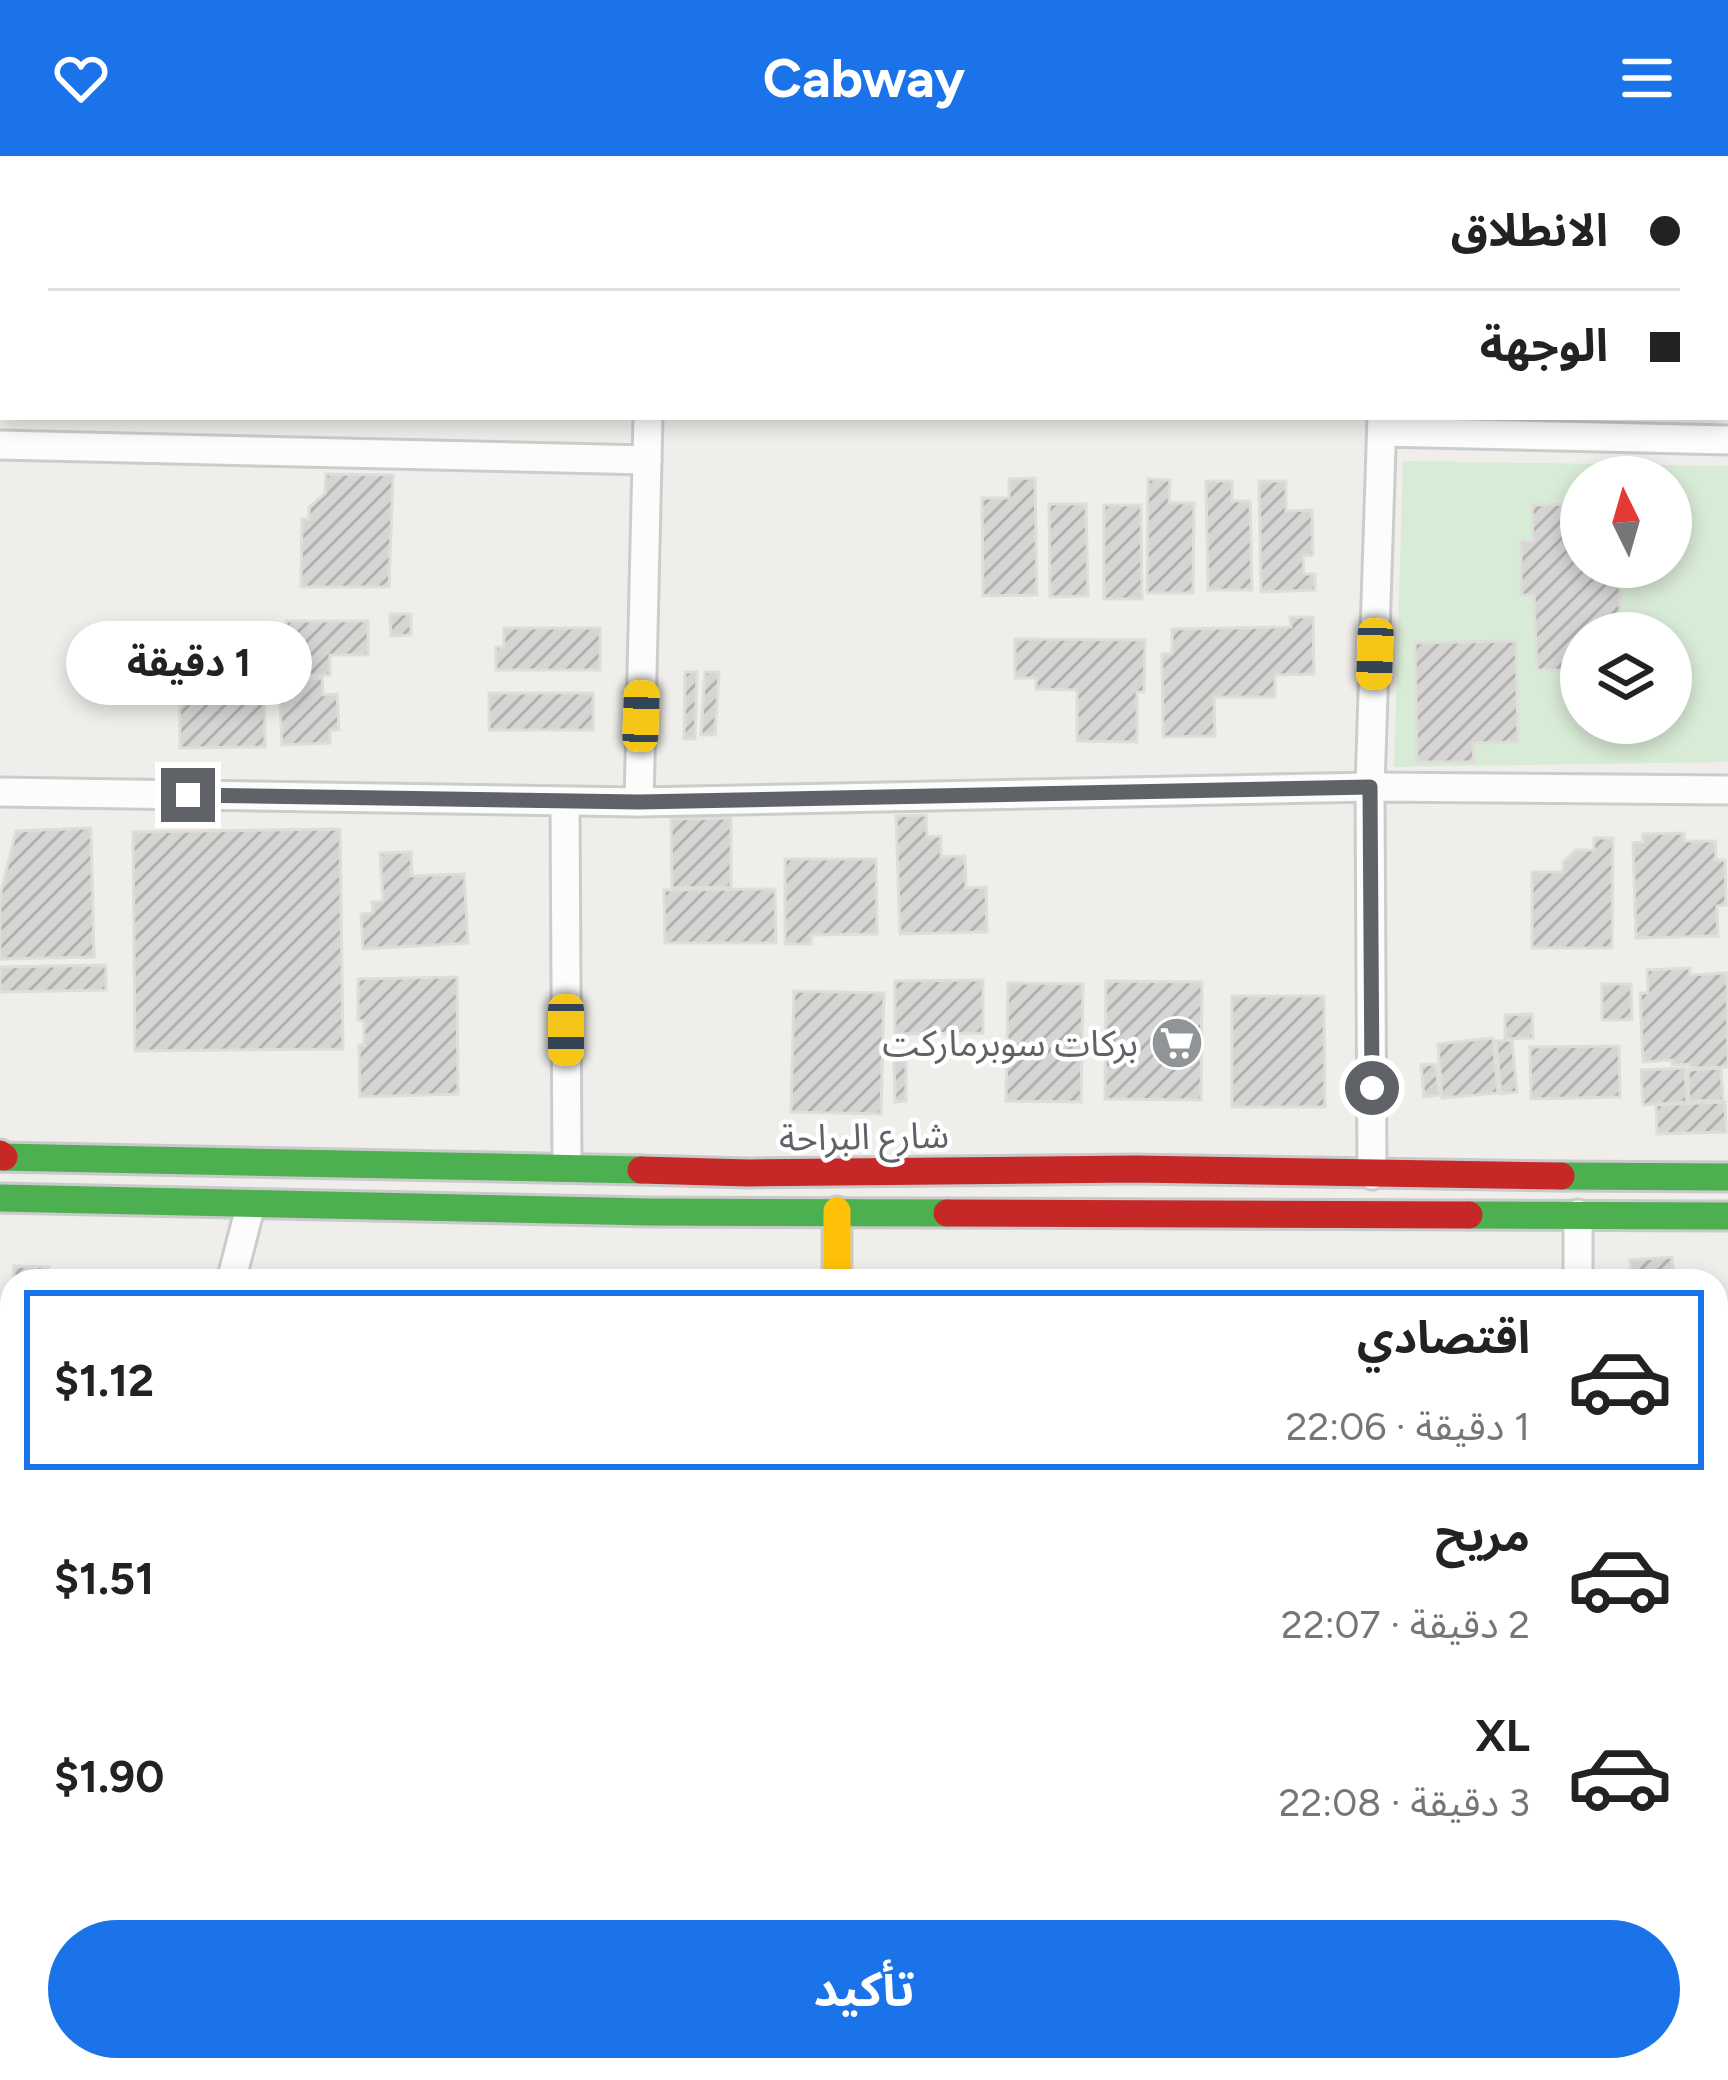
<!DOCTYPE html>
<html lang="ar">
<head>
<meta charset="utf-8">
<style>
	:root { --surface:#fff; --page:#f2f2f2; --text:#222; --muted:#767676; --line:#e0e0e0; --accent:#1a73e8 }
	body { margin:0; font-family:Figtree,"Noto Sans Arabic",sans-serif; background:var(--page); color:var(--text); direction:rtl; height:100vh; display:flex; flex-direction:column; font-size:45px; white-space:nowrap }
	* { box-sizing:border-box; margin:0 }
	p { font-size:39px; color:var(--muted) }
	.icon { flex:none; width:66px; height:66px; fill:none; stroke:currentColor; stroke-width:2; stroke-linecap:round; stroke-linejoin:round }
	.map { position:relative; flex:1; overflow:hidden; direction:ltr }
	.side { position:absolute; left:0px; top:1113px; width:1728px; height:813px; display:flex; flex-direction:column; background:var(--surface); border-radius:36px 36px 0 0; box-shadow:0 6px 18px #0003; direction:rtl }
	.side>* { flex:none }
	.guide { position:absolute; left:0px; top:0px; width:1728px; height:264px; box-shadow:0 6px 18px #0003; direction:rtl; display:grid; align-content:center; height:264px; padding:0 48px; background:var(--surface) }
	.needle { width:78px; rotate:355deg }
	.buttons { position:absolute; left:1560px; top:300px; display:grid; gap:24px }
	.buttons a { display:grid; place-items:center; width:132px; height:132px; border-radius:50%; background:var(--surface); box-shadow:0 6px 18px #0003; font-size:60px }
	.end { position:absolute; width:54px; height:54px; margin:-27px; border:15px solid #5f6368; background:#fff; box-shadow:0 0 0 6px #fff }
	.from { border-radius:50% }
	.bubble { position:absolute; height:84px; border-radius:42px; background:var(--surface); box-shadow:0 6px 18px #0003; font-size:39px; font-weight:700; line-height:84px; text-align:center; direction:rtl }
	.car { position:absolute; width:36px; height:72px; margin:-36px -18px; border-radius:15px; box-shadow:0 0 9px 3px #0007; background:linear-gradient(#f5c518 24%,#345 0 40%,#f5c518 0 76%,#345 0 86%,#f5c518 0) }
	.guide b { display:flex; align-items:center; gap:42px; height:114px; font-size:45px }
	.guide b+b { border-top:3px solid var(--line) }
	.guide i { width:30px; height:30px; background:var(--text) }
	ul { padding:21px 0 0; list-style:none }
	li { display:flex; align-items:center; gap:36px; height:180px; margin:0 24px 18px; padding:0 24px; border:6px solid transparent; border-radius:0px }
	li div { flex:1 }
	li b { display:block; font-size:45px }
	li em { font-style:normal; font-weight:700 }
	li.selected { border-color:var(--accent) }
	li>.icon { width:108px; height:108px; stroke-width:1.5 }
	.cta { display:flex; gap:24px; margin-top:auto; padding:24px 48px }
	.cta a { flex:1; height:138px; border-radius:72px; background:var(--accent); color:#fff; font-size:48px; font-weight:700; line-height:138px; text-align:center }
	header { display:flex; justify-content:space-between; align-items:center; height:156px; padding:0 48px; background:var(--accent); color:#fff; font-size:54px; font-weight:700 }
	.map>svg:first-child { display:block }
</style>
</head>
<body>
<header><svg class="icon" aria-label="menu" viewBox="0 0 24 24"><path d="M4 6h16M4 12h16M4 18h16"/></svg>Cabway<svg class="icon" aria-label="heart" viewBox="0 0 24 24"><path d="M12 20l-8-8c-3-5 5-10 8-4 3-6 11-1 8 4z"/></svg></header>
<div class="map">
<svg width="1728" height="1924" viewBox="0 0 1728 1924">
	<defs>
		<pattern id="building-hatch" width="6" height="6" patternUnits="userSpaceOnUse" patternTransform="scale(3)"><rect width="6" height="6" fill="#d6d5d3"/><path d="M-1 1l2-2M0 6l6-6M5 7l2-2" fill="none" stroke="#b1b0af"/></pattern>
	</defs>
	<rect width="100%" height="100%" fill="#efeeea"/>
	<path fill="#d8ebd6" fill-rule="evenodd" d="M1403,305L1728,310V606L1394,611ZM1581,321H1671V411H1581ZM1581,477H1671V567H1581Z"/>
	<g fill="url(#building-hatch)" stroke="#deddd9" stroke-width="3">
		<path d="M326,318L393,319L389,431H301L302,363H309V351L325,338Z"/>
		<path d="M1035,322L1037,439L983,440L982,342H1009V323Z"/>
		<path d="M1148,323L1170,324L1169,347H1194L1193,437H1147Z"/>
		<path d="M1206,325H1232V345H1250L1252,434H1208Z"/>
		<path d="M1259,325H1286V355L1312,354L1313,399L1303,400L1304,418H1315V434L1261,436Z"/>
		<path d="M1049,348H1086L1088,440L1050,441Z"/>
		<path d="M1581,348V411H1620V471L1599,472L1597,477H1581V495L1576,496V514H1537L1534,439H1521V385H1533L1532,349Z"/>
		<path d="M1104,349H1141L1142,443H1104Z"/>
		<path d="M390,458H411V479L391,480Z"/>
		<path d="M1290,461H1313L1314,518L1275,519V541H1214L1215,580L1163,581L1162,498H1172V473L1291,471Z"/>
		<path d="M286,465H368V499H330V519L286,520Z"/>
		<path d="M504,472H600V514H496V491H504Z"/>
		<path d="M264,474L265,591L180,592L179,475Z"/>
		<path d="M1015,483L1145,484L1144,536H1137V586L1077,585V534L1036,533V522H1015Z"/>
		<path d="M1516,485L1518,586L1473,587L1474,606H1417L1415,487Z"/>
		<path d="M685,516H697L695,583H684Z"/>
		<path d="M705,516H719L715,579H701Z"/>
		<path d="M322,522L323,539L337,538L339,574H330V587L282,589L279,525Z"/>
		<rect x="489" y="537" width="104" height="37"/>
		<path d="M926,659L927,681L941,680V701L965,700L966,732L986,731L987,776L900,778L896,660Z"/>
		<path d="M731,662V731L672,732L671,663Z"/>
		<path d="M91,672L94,801L0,803V740L16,675Z"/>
		<path d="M340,673L343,893L135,895L133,676Z"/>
		<path d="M1684,677V685H1715L1716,704H1725L1726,749L1717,750L1718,780L1636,782L1633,687L1643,686V678Z"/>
		<path d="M1594,682H1613L1612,792H1532V716H1563V706L1576,694H1594Z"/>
		<path d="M411,696L412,720L464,718L468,787L363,793L361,758L373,757L372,746L383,745L380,697Z"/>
		<path d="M785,703H876L877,778L811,779V788H785Z"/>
		<path d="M775,733L776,787H665L664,734Z"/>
		<path d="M106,809V834L0,836V811Z"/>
		<path d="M1690,812V819L1727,817L1728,911L1690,912V908L1672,909V904L1643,906L1640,837H1648L1647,814Z"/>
		<path d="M457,821L458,938L360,941L359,889H364V865L358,864V823Z"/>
		<path d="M983,824V877L895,878V825Z"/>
		<path d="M1106,825L1202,826L1201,944L1105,943Z"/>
		<path d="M1008,827L1083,828L1081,946L1006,945Z"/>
		<path d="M1602,828H1631L1632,864H1602Z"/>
		<path d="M794,835L884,837L881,958L791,956Z"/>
		<path d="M1232,840H1324L1325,951H1232Z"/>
		<path d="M1532,858L1533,882L1505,883V859Z"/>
		<path d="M1493,882L1498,937L1442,942L1438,888Z"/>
		<path d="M1512,884L1517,936L1501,938L1496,885Z"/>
		<path d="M1619,890L1620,941L1531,943L1530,891Z"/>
		<path d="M894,904L906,905V945L895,946Z"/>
		<path d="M1436,908L1439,939L1424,941L1421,909Z"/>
		<path d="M1685,912L1687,946L1643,949L1641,914Z"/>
		<path d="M1721,912L1723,944L1689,945L1688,914Z"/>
		<path d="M1725,946L1726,976L1657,978L1656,949Z"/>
		<path d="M1672,1101L1674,1125H1632L1630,1104Z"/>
		<path d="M14,1110L49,1111V1125H14Z"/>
		<path d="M0,1205L12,1208V1267L9,1266L0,1302Z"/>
		<path d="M0,1320L12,1323V1381L0,1377Z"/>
		<path d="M1716,1333H1722L1724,1391H1716Z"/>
		<rect x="1716" y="1599" width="12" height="38"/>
		<path d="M1716,1718L1719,1766H1723L1724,1811H1716Z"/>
		<path d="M49,1914H122L123,1924H47Z"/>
		<rect x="259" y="1914" width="42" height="10"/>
		<rect x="671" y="1914" width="97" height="10"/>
		<path d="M1513,1914H1565L1566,1924H1514Z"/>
	</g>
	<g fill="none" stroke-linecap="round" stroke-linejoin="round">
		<g stroke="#cbcccc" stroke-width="33">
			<g id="street">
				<path d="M651,3V0"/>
				<path d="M1384,3V0"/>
				<path d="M1382,276L1728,284"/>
				<path d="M0,289L647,304"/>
				<path d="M0,636L639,646L1370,631L1728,634"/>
				<path d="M565,646L567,1012"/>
				<path d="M639,646L648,261"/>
				<path d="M1372,1019L1370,631L1382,261"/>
				<path d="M1578,1058V1125"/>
				<path d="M231,1125L251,1048"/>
				<path d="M1716,1431H1728"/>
				<path d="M1716,1702H1728"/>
				<path d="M37,1924L39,1914"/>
				<path d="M1589,1924V1914"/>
			</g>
		</g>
		<g stroke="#cacacb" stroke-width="33">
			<g id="fast">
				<path d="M0,241L3,229"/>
				<path d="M0,1001L641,1014"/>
				<path d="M1561,1020L1728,1021"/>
				<path d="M0,1042L650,1056L947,1057"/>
				<path d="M1469,1059L1728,1060"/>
			</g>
		</g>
		<g stroke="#cacacb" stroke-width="33">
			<path id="slow" d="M837,1055V1125"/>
		</g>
		<g stroke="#cacacb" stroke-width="33">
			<g id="jam">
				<path d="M61,0V3"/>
				<path d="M0,41L3,30"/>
				<path d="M0,998L4,1001"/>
				<path d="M641,1014L749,1017L1135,1013L1561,1020"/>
				<path d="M947,1057L1469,1059"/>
				<path d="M832,1914V1924"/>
			</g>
		</g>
		<use href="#street" stroke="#fdfcfc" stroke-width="27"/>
		<use href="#fast" stroke="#4caf50" stroke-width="27"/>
		<use href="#slow" stroke="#ffc107" stroke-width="27"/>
		<use href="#jam" stroke="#c62828" stroke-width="27"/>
	</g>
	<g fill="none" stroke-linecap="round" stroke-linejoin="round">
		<path stroke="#5f6368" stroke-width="15" d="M188,639L639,646L1370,631L1372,932"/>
	</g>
	<defs>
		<g id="supermarket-disc" transform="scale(2.7)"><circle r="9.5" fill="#919496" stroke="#fff"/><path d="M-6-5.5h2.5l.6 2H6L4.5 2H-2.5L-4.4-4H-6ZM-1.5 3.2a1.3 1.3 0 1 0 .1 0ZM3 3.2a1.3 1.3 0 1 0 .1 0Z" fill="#fff"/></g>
	</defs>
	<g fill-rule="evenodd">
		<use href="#supermarket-disc" x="1177" y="887"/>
	</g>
	<g text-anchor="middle" stroke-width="9" stroke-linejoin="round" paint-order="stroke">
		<g font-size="36" fill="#5f6368" stroke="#fff" text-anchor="end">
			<text x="1138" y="900">بركات سوبرماركت</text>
		</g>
		<g font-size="36" fill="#5f6368" stroke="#fff">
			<text transform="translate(864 980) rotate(-1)" y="13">شارع البراحة</text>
		</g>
	</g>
</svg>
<div class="buttons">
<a><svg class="needle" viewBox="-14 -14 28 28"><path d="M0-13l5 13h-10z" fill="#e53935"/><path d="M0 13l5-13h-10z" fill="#767676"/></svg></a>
<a><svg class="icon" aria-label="layers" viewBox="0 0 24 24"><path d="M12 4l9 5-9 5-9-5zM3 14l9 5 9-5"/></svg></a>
</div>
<i class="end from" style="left:1372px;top:932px"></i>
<i class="end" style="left:188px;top:639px"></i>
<div class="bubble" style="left:66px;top:465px;width:246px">1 دقيقة</div>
<i class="car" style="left:1375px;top:498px;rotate:182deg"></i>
<i class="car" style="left:641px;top:560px;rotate:2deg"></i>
<i class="car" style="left:566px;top:874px;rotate:180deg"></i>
<div class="guide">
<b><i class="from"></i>الانطلاق</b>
<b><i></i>الوجهة</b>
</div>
<section class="side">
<ul>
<li class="selected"><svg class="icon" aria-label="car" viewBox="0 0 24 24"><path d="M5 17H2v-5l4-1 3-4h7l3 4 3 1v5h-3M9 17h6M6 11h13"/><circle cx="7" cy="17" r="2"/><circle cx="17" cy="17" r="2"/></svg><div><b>اقتصادي</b><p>1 دقيقة · 22:06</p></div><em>$1.12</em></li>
<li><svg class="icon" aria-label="car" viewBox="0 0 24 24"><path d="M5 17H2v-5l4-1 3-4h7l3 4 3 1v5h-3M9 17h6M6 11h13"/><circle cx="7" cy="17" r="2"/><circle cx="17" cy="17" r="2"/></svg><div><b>مريح</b><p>2 دقيقة · 22:07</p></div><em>$1.51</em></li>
<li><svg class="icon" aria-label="car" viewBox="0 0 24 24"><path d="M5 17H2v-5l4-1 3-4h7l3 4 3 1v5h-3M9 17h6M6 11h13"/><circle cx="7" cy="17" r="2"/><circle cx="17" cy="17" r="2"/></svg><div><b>XL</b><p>3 دقيقة · 22:08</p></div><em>$1.90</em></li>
</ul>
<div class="cta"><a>تأكيد</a></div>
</section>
</div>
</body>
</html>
